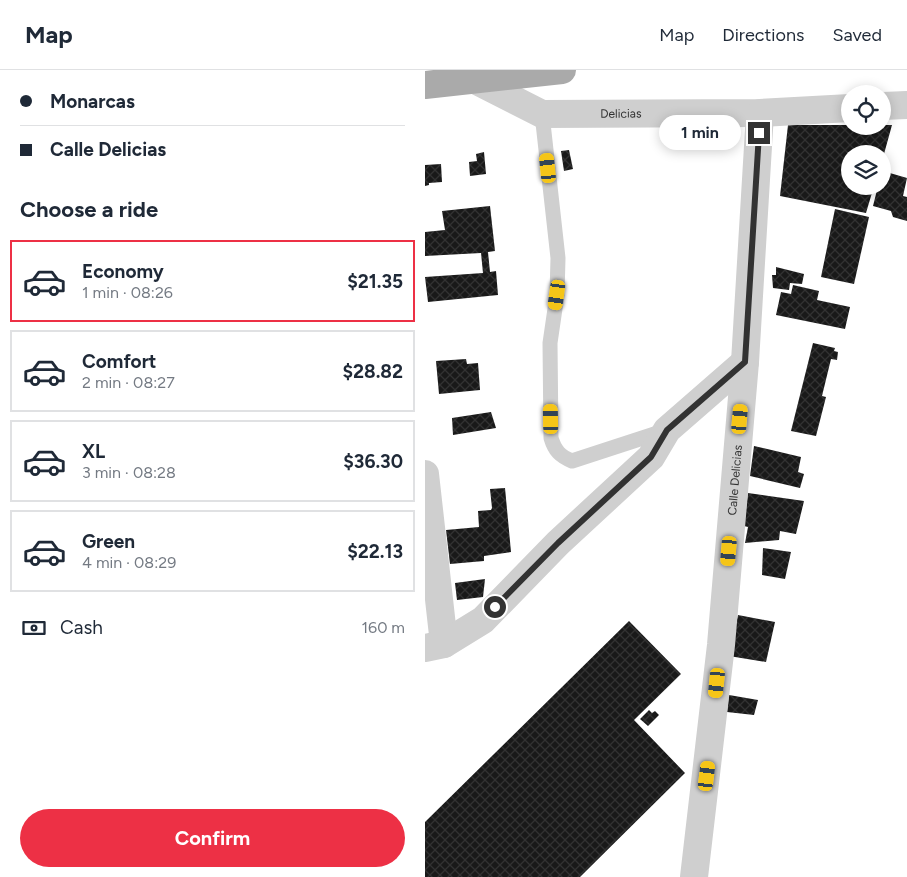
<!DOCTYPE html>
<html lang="en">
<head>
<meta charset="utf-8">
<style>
	:root { --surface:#fff; --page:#f2f2f3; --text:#1f2937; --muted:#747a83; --line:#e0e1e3; --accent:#ed3045 }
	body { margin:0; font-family:Figtree,sans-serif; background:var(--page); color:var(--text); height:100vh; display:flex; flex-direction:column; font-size:19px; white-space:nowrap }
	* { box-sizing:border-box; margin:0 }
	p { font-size:16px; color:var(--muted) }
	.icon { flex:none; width:28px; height:28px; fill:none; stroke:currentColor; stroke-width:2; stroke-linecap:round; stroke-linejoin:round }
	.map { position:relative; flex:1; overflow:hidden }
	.panel { display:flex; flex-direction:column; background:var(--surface); width:425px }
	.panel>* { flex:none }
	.hud { display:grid; align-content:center; height:110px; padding:0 20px; background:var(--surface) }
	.buttons { position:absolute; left:416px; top:15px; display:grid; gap:10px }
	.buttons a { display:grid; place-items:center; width:50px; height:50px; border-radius:50%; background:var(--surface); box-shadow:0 2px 12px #0003; font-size:25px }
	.end { position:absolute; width:22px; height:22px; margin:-11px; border:6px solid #323232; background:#fff; box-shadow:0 0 0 2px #fff }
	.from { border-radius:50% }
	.bubble { position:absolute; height:35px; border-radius:18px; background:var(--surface); box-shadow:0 2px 12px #0003; font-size:16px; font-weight:700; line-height:35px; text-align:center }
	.car { position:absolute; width:15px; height:30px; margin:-15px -8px; border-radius:6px; box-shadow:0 0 4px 1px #0007; background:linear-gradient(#f5c518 24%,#345 0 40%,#f5c518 0 76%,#345 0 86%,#f5c518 0) }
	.hud b { display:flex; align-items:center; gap:18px; height:48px; font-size:19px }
	.hud b+b { border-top:1px solid var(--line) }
	.hud i { width:12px; height:12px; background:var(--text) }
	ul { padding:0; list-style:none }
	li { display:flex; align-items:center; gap:15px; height:82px; margin:0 10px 8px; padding:0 10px; border:2px solid var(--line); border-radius:0px }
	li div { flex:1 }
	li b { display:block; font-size:19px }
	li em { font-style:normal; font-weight:700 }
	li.selected { border-color:var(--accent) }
	li>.icon { width:45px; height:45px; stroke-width:1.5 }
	h2 { padding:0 20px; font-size:22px; line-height:60px }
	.pay { display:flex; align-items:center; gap:12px; height:55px; padding:0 20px; font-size:19px }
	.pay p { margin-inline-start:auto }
	.cta { display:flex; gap:10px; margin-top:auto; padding:10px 20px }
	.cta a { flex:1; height:58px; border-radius:30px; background:var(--accent); color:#fff; font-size:20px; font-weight:700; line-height:58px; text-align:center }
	header { display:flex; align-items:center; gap:30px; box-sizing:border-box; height:70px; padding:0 25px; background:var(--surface); border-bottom:1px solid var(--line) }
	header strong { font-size:24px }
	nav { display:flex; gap:28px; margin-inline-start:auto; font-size:18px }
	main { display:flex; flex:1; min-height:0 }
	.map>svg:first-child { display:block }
</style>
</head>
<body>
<header>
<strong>Map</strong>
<nav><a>Map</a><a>Directions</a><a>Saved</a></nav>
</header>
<main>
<section class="panel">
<div class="hud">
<b><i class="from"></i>Monarcas</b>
<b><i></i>Calle Delicias</b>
</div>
<h2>Choose a ride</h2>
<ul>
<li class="selected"><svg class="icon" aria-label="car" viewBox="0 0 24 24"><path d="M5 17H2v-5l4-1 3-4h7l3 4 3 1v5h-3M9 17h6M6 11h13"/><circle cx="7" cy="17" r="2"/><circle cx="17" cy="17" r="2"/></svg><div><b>Economy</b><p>1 min · 08:26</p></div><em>$21.35</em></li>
<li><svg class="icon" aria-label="car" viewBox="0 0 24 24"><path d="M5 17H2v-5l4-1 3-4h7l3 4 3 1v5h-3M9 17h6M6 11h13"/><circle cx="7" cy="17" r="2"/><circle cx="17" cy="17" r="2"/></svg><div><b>Comfort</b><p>2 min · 08:27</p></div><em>$28.82</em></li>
<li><svg class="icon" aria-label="car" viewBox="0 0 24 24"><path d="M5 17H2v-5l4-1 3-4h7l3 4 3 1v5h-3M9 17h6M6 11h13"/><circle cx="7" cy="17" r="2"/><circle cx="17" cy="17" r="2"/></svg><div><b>XL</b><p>3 min · 08:28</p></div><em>$36.30</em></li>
<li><svg class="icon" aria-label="car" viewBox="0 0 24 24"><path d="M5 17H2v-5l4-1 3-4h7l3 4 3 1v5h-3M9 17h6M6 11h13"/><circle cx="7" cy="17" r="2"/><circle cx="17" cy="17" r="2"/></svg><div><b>Green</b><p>4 min · 08:29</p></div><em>$22.13</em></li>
</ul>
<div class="pay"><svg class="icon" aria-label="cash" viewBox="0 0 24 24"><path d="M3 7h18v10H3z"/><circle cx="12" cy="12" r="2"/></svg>Cash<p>160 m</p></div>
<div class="cta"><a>Confirm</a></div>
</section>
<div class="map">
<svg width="482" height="807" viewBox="0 0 482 807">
	<defs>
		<pattern id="building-cross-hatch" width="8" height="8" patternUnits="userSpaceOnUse" patternTransform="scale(1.25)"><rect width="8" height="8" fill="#191919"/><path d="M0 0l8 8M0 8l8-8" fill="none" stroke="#323232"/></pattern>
	</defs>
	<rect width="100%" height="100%" fill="#fff"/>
	<g fill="url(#building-cross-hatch)">
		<path d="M363,55H467L459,84H425V116H449L441,143L355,126Z"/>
		<path d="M144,80L148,99L139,101L136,81Z"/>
		<path d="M59,82L61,104L45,106L44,92L52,91L51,84Z"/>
		<path d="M16,94L17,112L4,113V115L0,116V95Z"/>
		<path d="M458,101L482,108L478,126L482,127V151L468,147L466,141L448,136L453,116H458Z"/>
		<path d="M65,136L70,181L63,182L65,202L71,201L73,225L3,232L0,207L58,203L56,183L0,186V162L20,160L17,141Z"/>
		<path d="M410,139L444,147L429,214L396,207Z"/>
		<path d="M351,197L379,204L377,214L365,213L364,220L348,218L347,205H351Z"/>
		<path d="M368,215L394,221L392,230L425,237L420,259L351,245L356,222L366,224Z"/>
		<path d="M388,273L410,278L409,281L413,282L412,290L406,289L397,326L401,327L391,366L366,361Z"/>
		<path d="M41,289L42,294L53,293L55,320L14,324L11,291Z"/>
		<path d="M66,342L71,358L28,365L27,348Z"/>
		<path d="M329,376L376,387L373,402L379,404L375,418L325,406Z"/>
		<path d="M80,418L86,482L59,486V491L25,494L21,460L54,457L53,441L66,440L67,438L65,419Z"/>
		<path d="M323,423L379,431L371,464L355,461L354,470L320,473L323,457L319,456Z"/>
		<path d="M338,478L366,482L360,509L337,505Z"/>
		<path d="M60,509L58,527L32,530L30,513Z"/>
		<path d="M313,545L350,552L341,592L304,586Z"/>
		<path d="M204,551L256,604L209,650L260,703L155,807H0V752Z"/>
		<path d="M304,625L333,630L329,645L302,642Z"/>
		<path d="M224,640L227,643L230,641L234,645L223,656L215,649Z"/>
	</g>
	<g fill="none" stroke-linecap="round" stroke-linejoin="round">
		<path stroke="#cfcfcf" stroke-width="15" d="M117,44L133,188L132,225L125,273L126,368C130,381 135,386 147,391L242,360"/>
		<g stroke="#cfcfcf" stroke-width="28">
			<path id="s1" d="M50,10L117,44L335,43L425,38"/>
			<path d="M458,36L482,35"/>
			<path d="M0,404L19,574"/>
			<path d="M0,578L19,574L58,550L133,473L226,387L242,360L320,292"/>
			<path id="s2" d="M269,807L296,575L320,292L335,43"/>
		</g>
		<path stroke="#aaa" stroke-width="28" d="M0,15L137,0"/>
	</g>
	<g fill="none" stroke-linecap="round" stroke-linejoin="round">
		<path stroke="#323232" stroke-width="6" d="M70,537L133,473L226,387L242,360L320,292L334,63"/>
	</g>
	<g text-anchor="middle" stroke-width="5" stroke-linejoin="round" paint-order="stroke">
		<g font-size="12" fill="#323232" stroke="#fff">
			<text dy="4" stroke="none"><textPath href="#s1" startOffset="154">Delicias</textPath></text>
			<text dy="4" stroke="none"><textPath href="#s2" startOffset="399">Calle Delicias</textPath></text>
		</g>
	</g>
</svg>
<div class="buttons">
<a><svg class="icon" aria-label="locate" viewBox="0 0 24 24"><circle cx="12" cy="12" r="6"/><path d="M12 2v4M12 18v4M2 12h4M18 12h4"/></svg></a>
<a><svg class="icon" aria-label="layers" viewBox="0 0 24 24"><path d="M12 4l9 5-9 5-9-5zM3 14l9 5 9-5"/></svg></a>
</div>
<i class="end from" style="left:70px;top:537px"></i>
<i class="end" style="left:334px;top:63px"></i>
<div class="bubble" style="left:234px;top:45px;width:82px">1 min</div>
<i class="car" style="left:123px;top:98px;rotate:354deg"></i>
<i class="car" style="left:132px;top:225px;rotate:188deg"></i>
<i class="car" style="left:126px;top:349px;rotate:359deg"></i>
<i class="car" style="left:315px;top:349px;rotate:5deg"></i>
<i class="car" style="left:304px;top:481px;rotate:185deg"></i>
<i class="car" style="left:292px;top:613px;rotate:186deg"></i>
<i class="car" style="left:282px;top:706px;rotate:7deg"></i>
</div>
</main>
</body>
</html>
